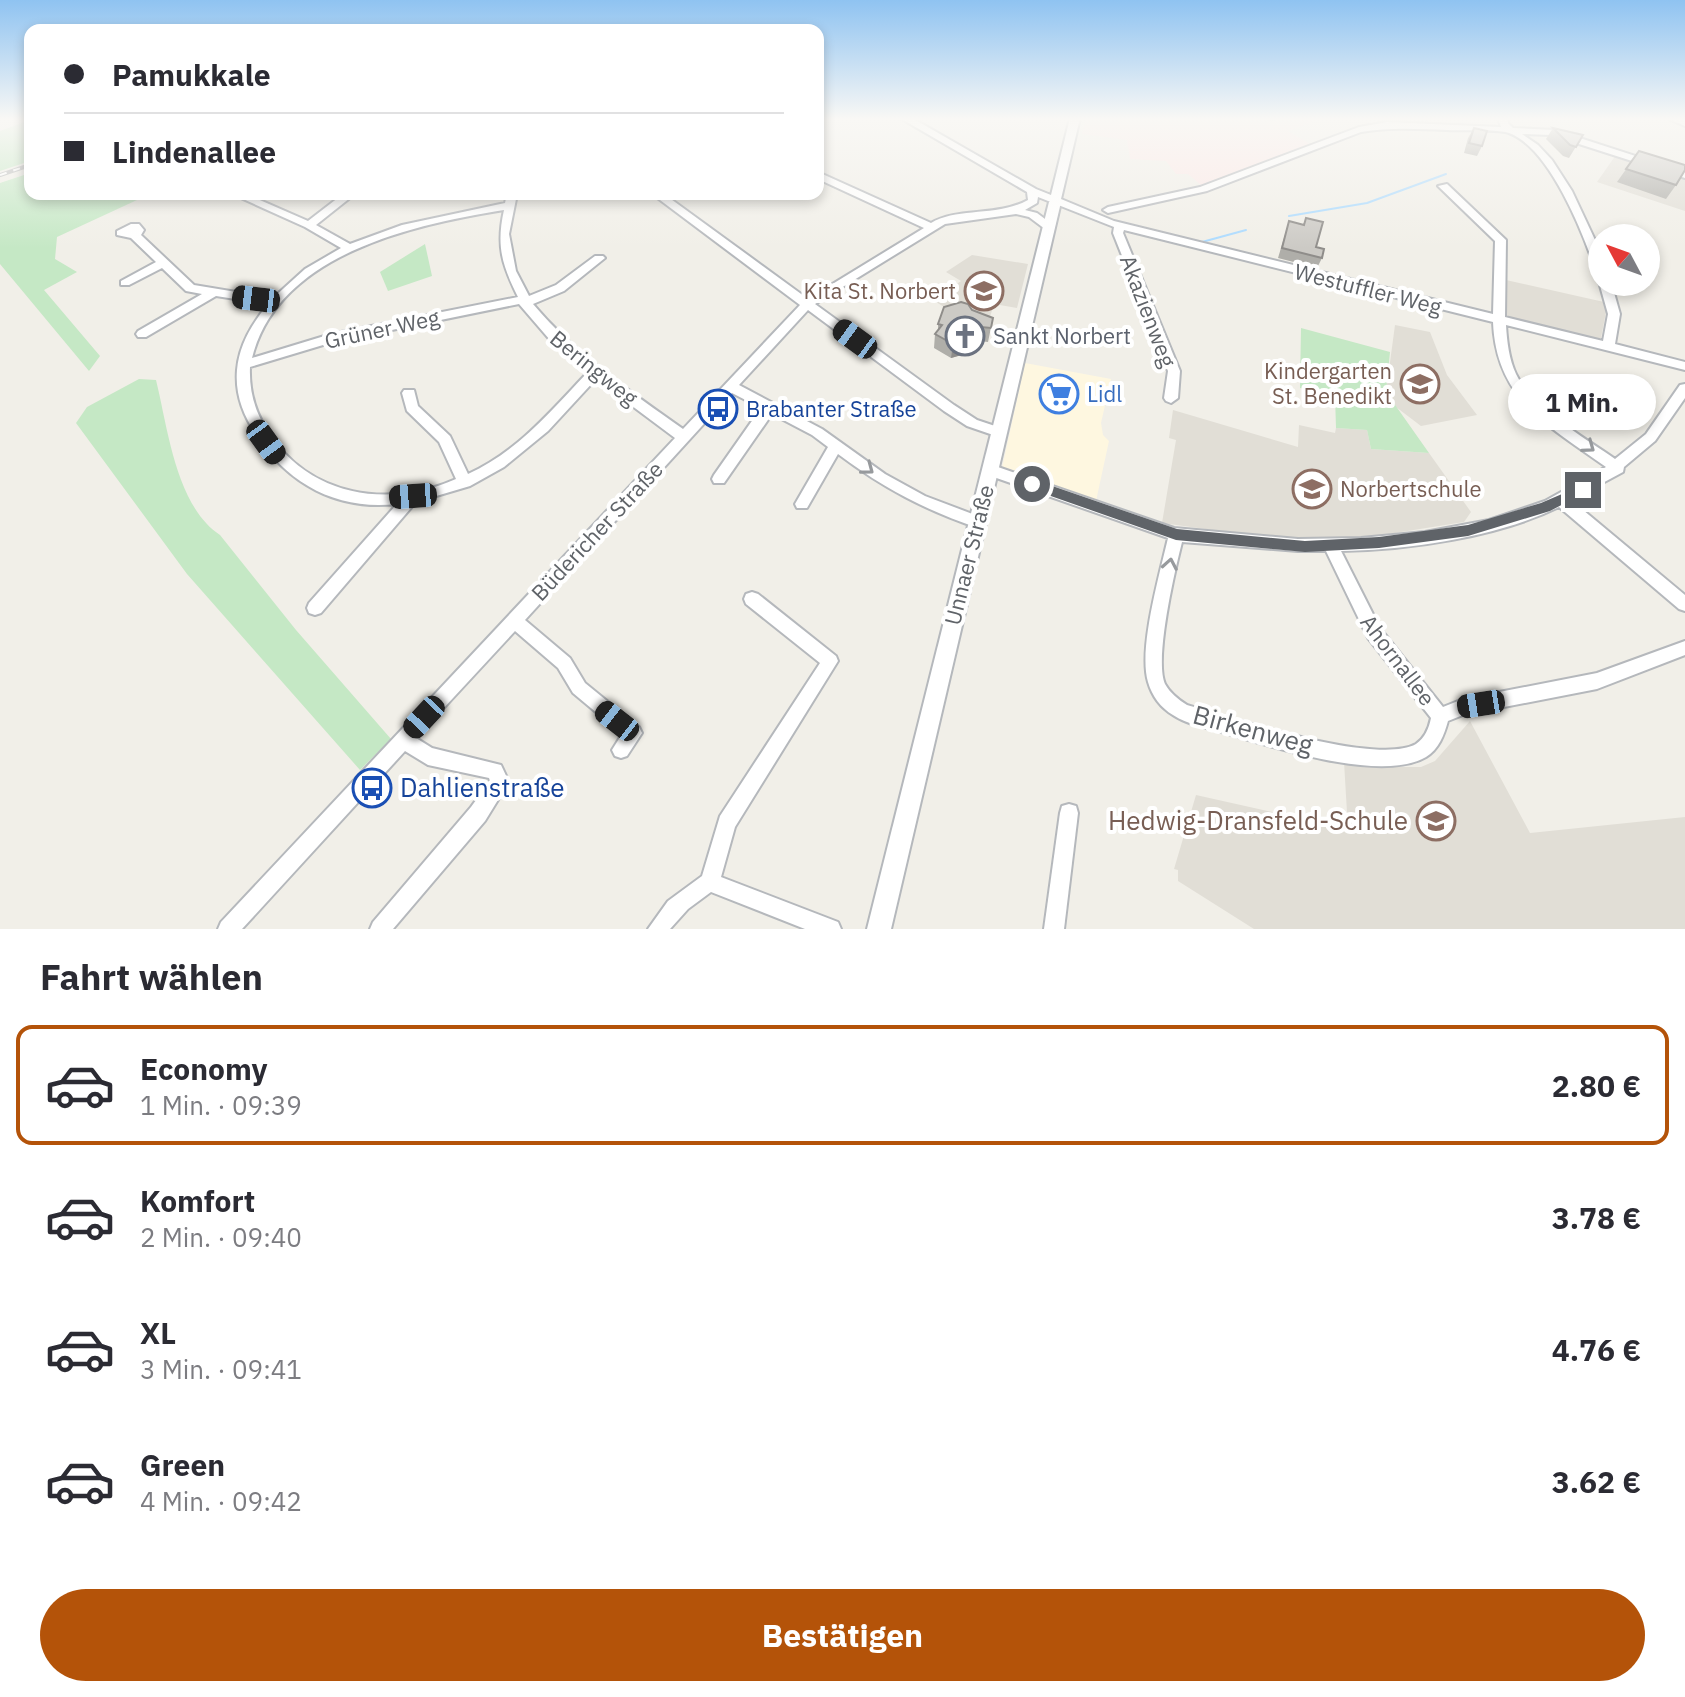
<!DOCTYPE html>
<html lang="de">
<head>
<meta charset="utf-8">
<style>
	:root { --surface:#fff; --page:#f7f7f7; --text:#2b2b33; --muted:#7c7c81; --line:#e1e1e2; --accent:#b45309 }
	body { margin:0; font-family:"IBM Plex Sans",sans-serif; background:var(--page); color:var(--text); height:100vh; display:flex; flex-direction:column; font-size:30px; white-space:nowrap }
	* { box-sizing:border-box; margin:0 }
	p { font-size:26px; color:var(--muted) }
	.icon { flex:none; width:44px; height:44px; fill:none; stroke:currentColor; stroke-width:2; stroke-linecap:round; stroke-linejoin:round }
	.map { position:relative; height:929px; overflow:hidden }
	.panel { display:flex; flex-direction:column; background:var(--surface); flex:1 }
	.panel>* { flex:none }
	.top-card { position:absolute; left:24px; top:24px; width:800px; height:176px; border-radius:16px; box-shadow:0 4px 12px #0003; display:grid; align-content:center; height:176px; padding:0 40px; background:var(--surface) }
	.needle { width:52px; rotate:311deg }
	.tools { position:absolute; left:1588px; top:224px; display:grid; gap:16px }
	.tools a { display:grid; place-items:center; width:72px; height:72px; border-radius:50%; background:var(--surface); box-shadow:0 4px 12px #0003; font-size:40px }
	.end { position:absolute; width:36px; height:36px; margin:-18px; border:10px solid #5f6368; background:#fff; box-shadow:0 0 0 4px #fff }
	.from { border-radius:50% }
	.bubble { position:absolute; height:56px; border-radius:28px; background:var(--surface); box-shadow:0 4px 12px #0003; font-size:26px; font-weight:700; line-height:56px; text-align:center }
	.car { position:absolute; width:24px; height:48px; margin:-24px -12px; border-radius:10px; box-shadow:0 0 6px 2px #0007; background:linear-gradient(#222 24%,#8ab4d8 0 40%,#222 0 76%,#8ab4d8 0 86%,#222 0) }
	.top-card b { display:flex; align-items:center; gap:28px; height:76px; font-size:30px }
	.top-card b+b { border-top:2px solid var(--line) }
	.top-card i { width:20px; height:20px; background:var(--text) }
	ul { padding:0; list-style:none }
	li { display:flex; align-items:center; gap:24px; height:120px; margin:0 16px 12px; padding:0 24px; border:4px solid transparent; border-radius:16px }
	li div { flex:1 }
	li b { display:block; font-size:30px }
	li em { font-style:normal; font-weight:700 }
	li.on { border-color:var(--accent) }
	li>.icon { width:72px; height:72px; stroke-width:1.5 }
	h2 { padding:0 40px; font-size:36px; line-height:96px }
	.action { display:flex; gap:16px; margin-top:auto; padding:16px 40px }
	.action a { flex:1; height:92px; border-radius:48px; background:var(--accent); color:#fff; font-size:32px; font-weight:700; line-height:92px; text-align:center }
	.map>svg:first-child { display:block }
</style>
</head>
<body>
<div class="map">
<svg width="1685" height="929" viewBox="0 0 1685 929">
	<rect width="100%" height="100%" fill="#f1efe8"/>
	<path fill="#fef7e0" d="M1025,363L1111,379L1101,423L1103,435L1109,441L1096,501L1002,468Z"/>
	<g fill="#e1ded6">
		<path d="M1618,152L1685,175V211L1597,182Z"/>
		<path d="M972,255L1028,264L1017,308L994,304L990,317L944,307L933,300L961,281L946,272Z"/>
		<path d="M1506,280L1604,302L1606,312L1601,338L1596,341L1505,319Z"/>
		<path d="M1395,325L1430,332L1447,375L1477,415L1421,426L1396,407L1386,392Z"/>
		<path d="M1173,410L1298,447L1299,425L1335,433L1336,428L1367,430L1371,449L1429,453L1471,512L1464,522L1351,540H1285L1162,523L1176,440L1169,438Z"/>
		<path d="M1470,721L1530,833L1685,817V929H1254L1178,881V870L1174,869L1196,795L1348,829L1344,762L1382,767H1421L1435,761Z"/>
	</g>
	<path fill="#fce8e6" d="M1086,118H1317L1320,119L1288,131L1310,144L1201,185L1188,174H1176L1166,161L1130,159L1127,140L1082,134Z"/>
	<g fill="#c5e8c5">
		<path d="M30,120V161L0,171V131Z"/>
		<path d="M30,173V194H150L57,237L55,259L77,272L44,290L100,356L89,371L0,264V183Z"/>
		<path d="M425,244L432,276L388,291L380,272Z"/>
		<path d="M1301,328L1390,352L1386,392L1429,453L1371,449L1367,430L1336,428L1335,396L1300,388Z"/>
		<path d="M139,379L156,380C168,429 176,506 220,535L296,630L391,739L360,770L187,574L76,423L87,407Z"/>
	</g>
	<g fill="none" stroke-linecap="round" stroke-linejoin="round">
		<g stroke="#aadaff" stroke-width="2">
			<path d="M1289,216L1367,203L1446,174"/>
			<path d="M1202,242L1246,230"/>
		</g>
		<g stroke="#b5b8bc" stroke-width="4">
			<g id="minor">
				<path d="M900,118H912L1036,189L1051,195L1070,118H1080L1061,199L1114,221L1493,314L1495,241L1438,186L1447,184L1506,240L1505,317L1603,341L1608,314L1599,282L1602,279V282H1611L1620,314L1615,344L1685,362V370L1506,325C1507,342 1509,359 1516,374C1533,409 1584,437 1615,459L1646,434L1680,385L1685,384V398L1655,441L1624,467L1623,472L1571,500L1685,595V611L1679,609L1559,507C1498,537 1409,550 1341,551L1380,628L1443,707L1463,699L1597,673L1685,641V655L1597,689L1463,715L1448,721C1444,735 1439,749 1426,757C1381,783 1273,747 1225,733C1208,728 1188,725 1173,715C1161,708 1152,696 1148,682C1138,649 1160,573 1168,538L985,474L983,470L985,466H995L1174,528L1298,539L1361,538L1425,532L1489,520L1545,501L1606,467C1549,426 1496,400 1493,322L1124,230L1123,233L1180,371L1178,398L1171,403L1166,401L1164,398L1168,371L1113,233L1114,227L1038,197L1037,203L1025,210L1037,213L1053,225V229H1045L1029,217L1016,214L945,224L815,304L954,405L977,420L1004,429L1006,432L1004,435L999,437L967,426L944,411L808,310L739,385L822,429L885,474L925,496L983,518L985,522L983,526L978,528C925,510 883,488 838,454L807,508H797L795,504L828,447L812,435L772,414L724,483H714L712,479L714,475L761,408L732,393L525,620L570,658L585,683L639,727L642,733L627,756L621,758L615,756L612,750L622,734L573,693L558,668L515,631L416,738L432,748L501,765L509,782L485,821L393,929H370L373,922L471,807L490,781L489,778L428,765L405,751L242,929H218L221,922L675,438L596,379L548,431L504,467L470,486L416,502L321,613L315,615L309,613L307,608L309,603L397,504C338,511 287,484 256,434C243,415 235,394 237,370C239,345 252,324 268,304L216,296L146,337H138L136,334L138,331L202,294L186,291L162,268L129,285H121V281L156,262L131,238L117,235V231L131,224H139L144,230L141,235L194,285L273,298L305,269L341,248L305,227L232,194H246L308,221L343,194H355L316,225L350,244L402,225L505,203L507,194H517L509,234L516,271L529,296L556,285L595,256H603L605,258L564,291L533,304C577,356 628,390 683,429L800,305L652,194H664L808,299L924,228L818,179V172L931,223C957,207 997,217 1028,200L1027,192ZM504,210C496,246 502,265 518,297L331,334L252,358C278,254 412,225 504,210ZM519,304L550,340L587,373C551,411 517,452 468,474L450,436L418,406L414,390H404L402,393L407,411L439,442L456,479C389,509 310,497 268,432C255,412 249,392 250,367L333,342ZM1182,542L1298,551H1326L1368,638L1431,718C1429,728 1425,738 1416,744C1377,766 1232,718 1187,705C1179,700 1170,693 1165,684C1154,659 1175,570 1182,542Z"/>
				<path d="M1498,118H1508V123L1513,128L1555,130L1685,172V178L1551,135L1522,134L1538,145L1552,160L1572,191L1602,255V274L1596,271C1583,233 1550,148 1509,133C1497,129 1462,131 1447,130C1418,129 1390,127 1361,132L1207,191L1108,213L1103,210L1108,207L1200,187L1359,127L1387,122L1501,127Z"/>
				<path d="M1669,118L1685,120V126L1671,120Z"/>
				<path d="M752,592L758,594L836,656L838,661L735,827L721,877L838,922L841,929H805L711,892L688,909L670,929H648L668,901L702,876L720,816L820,663L746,604L744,599L746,594Z"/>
				<path d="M1069,804L1076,806L1078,813L1064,929H1044L1060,813L1062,806Z"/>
			</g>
		</g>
		<g stroke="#b5b8bc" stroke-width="4">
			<path id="tertiary" d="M1055,198L1061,202L891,929H867L1049,202Z"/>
		</g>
		<use href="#minor" fill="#fff" fill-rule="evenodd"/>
		<use href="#tertiary" fill="#fff" fill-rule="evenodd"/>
		<g stroke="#b6b7b8" stroke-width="4">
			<path id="rail" d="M0,175L30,165"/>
		</g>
		<use href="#rail" stroke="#fff" stroke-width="2" stroke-dasharray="7" stroke-linecap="butt"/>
	</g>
	<g fill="#afaea9">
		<path d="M1263,118H1275L1274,121L1263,119Z"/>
		<path d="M1474,128L1482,146L1477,156L1464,153L1468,138Z"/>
		<path d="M1553,128L1583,135L1569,158L1563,156L1546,139Z"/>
		<path d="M1639,151L1676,185L1666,199L1617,182Z"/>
		<path d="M1289,221L1316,247L1322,258L1317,268L1278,258Z"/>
		<path d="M972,310L993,318L988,342L969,340L965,354L951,358L934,348L935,334L938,331V324Z"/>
	</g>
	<path fill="#8f8d8a" d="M971,326L965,354L951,358L953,344Z"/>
	<g fill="#cccac5" stroke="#8f8d8a" stroke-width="2">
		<path d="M1474,128L1487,131L1482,146L1469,143Z"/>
		<path d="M1553,128L1583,135L1576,147L1570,145Z"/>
		<path d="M1639,151L1685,165V170L1676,185L1626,169Z"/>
		<path d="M1306,218L1323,222L1316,247L1324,249L1322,258L1282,248L1289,221L1304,225Z"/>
		<path d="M961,302L968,304L972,310L993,318L991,328L971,326L967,340L953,344L935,334L942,325L938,324L944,307Z"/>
	</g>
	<defs><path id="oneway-chevron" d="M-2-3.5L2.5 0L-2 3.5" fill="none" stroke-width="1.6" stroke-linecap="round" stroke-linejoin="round" transform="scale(2)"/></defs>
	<g stroke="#979a9d">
		<use href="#oneway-chevron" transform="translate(1589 447) rotate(36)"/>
		<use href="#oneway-chevron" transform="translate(868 469) rotate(37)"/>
		<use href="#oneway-chevron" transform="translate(1170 564) rotate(-80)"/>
	</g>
	<linearGradient id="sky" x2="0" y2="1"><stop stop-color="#8fc3f1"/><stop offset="0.48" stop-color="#f9f8f5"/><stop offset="1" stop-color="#f9f8f5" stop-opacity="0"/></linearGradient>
	<rect width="1685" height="248" fill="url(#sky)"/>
	<path fill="#5f6368" d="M1032,479L1177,529L1305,541L1379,537L1468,525L1541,503L1583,485L1590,490L1550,511L1468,536L1379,548L1305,552L1176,540L1028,488V481Z"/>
	<defs>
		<g id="school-ring" transform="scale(2)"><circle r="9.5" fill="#fff" stroke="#8d6e63" stroke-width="1.5"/><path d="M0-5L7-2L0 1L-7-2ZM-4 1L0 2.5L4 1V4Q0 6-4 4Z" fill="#8d6e63"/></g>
		<g id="church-ring" transform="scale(2)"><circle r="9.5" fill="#fff" stroke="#6b7280" stroke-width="1.5"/><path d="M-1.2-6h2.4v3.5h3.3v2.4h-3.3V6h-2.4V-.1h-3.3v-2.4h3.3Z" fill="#6b7280"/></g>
		<g id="supermarket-ring" transform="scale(2)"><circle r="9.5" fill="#fff" stroke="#3f7fe0" stroke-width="1.5"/><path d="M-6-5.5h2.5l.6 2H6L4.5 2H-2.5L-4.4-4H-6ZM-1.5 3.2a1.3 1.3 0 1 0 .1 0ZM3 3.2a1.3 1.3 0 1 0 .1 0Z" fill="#3f7fe0"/></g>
		<g id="bus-ring" transform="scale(2)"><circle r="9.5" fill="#fff" stroke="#1a4fb4" stroke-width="1.5"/><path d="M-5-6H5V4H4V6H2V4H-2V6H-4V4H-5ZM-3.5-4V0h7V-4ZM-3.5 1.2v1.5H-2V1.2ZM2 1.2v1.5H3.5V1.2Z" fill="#1a4fb4"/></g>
	</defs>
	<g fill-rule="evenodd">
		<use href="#school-ring" x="984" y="291"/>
		<use href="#church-ring" x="965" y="336"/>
		<use href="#school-ring" x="1420" y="384"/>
		<use href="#supermarket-ring" x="1059" y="394"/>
		<use href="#bus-ring" x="718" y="409"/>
		<use href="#school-ring" x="1312" y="489"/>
		<use href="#bus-ring" x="372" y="788"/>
		<use href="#school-ring" x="1436" y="821"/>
	</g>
	<g text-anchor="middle" stroke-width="8" stroke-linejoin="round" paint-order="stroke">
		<g font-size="22" fill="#5f6368" stroke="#fff">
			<text transform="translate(1368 289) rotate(14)" y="8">Westuffler Weg</text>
			<text transform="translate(1148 311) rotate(69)" y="8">Akazienweg</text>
			<text transform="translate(382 329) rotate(-12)" y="8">Grüner Weg</text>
			<text transform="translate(594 368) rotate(39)" y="8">Beringweg</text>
			<text transform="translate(597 531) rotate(-47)" y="8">Büdericher Straße</text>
			<text transform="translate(969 555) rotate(-76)" y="8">Unnaer Straße</text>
			<text transform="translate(1398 660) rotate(53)" y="8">Ahornallee</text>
		</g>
		<g font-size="22" fill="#785e54" stroke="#fff" text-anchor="end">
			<text x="956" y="299">Kita St. Norbert</text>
			<text x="1392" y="379">Kindergarten<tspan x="1392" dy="25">St. Benedikt</tspan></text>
			<text x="1340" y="497" text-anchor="start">Norbertschule</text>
		</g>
		<g font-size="22" fill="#5b616d" stroke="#fff" text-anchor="start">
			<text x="993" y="344">Sankt Norbert</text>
		</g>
		<g font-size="22" fill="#366cbe" stroke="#fff" text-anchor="start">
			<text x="1087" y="402">Lidl</text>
		</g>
		<g font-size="22" fill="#164399" stroke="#fff" text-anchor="start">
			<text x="746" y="417">Brabanter Straße</text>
		</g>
		<g font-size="26" fill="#5f6368" stroke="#fff">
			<text transform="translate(1253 730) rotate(15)" y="9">Birkenweg</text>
		</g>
		<g font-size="26" fill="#164399" stroke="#fff" text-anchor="start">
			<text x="400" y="797">Dahlienstraße</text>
		</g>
		<g font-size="26" fill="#785e54" stroke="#fff" text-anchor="end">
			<text x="1408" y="830">Hedwig-Dransfeld-Schule</text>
		</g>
	</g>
</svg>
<div class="tools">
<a><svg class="needle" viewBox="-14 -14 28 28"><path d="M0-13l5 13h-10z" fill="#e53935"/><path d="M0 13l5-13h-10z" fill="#7c7c81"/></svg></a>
</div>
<i class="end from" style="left:1032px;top:484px"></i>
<i class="end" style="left:1583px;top:490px"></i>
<div class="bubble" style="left:1508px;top:374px;width:148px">1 Min.</div>
<i class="car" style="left:256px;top:299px;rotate:277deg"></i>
<i class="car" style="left:855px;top:339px;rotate:306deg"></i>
<i class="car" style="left:266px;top:442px;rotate:144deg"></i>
<i class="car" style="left:413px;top:496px;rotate:266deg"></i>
<i class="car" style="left:1481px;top:704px;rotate:261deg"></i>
<i class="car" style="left:424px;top:717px;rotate:223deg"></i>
<i class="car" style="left:617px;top:721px;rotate:308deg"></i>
<div class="top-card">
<b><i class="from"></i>Pamukkale</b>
<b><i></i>Lindenallee</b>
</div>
</div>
<section class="panel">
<h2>Fahrt wählen</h2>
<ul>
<li class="on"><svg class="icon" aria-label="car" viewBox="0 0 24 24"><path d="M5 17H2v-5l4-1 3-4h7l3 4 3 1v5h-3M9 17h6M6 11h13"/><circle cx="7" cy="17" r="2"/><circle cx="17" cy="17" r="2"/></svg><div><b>Economy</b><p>1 Min. · 09:39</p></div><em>2.80 €</em></li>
<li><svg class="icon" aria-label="car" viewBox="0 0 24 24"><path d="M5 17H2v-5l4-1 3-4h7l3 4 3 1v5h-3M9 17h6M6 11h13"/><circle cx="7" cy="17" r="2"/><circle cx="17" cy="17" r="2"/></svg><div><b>Komfort</b><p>2 Min. · 09:40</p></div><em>3.78 €</em></li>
<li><svg class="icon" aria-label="car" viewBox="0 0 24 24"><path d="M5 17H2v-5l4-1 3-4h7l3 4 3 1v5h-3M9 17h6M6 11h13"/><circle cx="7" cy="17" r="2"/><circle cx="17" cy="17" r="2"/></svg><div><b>XL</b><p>3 Min. · 09:41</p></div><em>4.76 €</em></li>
<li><svg class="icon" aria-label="car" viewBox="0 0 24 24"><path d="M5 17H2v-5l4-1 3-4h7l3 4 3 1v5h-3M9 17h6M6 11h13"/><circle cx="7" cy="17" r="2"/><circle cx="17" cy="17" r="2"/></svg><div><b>Green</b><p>4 Min. · 09:42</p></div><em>3.62 €</em></li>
</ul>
<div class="action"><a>Bestätigen</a></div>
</section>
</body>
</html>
